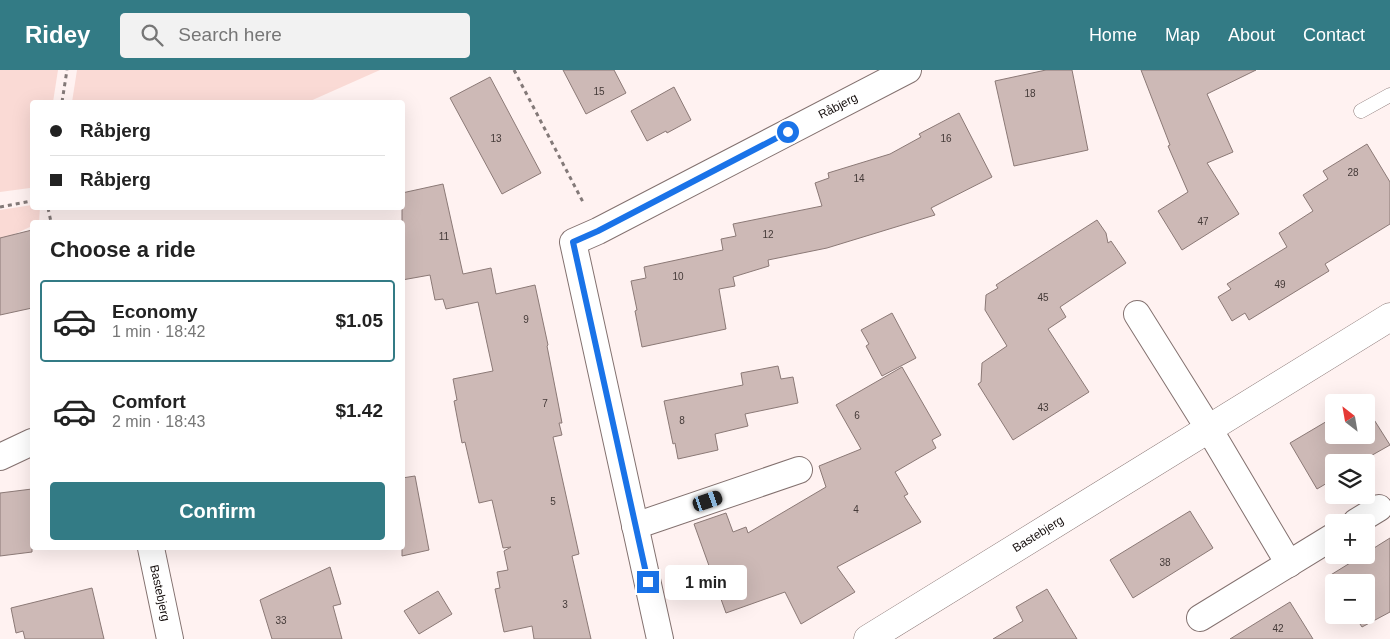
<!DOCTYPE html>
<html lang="en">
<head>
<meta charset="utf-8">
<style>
	:root { --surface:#fff; --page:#f2f2f2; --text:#222; --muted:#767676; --line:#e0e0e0; --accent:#337b85 }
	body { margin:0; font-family:Arial,sans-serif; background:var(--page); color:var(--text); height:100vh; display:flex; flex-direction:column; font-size:19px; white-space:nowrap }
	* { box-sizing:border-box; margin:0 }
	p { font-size:16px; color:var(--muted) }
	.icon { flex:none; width:28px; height:28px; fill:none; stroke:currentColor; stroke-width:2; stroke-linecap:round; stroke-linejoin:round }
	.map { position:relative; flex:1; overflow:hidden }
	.side { position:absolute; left:30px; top:150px; width:375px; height:330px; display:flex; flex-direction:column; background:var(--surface); border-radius:5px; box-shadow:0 5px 20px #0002 }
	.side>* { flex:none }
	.hud { position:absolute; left:30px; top:30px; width:375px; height:110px; border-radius:5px; box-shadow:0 5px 20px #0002; display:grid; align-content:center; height:110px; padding:0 20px; background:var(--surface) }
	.needle { width:32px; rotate:329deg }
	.tools { position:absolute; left:1325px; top:324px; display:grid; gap:10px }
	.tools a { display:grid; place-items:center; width:50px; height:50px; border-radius:5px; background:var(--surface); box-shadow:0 5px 20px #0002; font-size:25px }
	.end { position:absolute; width:22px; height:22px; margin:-11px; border:6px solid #1a73e8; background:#fff; box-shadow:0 0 0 2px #fff }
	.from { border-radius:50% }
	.bubble { position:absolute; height:35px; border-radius:5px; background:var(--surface); box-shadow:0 5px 20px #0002; font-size:16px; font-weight:700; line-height:35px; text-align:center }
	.car { position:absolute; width:15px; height:30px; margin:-15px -8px; border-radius:6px; box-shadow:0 0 4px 1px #0007; background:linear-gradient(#222 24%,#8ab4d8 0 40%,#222 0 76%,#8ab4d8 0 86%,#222 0) }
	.hud b { display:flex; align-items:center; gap:18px; height:48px; font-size:19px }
	.hud b+b { border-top:1px solid var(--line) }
	.hud i { width:12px; height:12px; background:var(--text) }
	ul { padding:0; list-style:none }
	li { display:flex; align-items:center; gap:15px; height:82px; margin:0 10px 8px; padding:0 10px; border:2px solid transparent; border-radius:5px }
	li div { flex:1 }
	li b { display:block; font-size:19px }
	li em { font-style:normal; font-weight:700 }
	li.on { border-color:var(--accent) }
	li>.icon { width:45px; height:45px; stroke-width:1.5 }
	h2 { padding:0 20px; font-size:22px; line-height:60px }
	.cta { display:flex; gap:10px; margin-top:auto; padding:10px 20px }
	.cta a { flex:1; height:58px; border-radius:5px; background:var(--accent); color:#fff; font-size:20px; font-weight:700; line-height:58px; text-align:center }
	header { display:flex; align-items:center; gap:30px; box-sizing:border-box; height:70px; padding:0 25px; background:var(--accent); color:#fff }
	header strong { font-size:24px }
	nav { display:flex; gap:28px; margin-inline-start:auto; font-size:18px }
	.search { width:350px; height:45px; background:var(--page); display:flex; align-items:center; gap:12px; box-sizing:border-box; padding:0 18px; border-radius:5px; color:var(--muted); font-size:19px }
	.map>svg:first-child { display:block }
</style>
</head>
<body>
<header>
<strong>Ridey</strong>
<div class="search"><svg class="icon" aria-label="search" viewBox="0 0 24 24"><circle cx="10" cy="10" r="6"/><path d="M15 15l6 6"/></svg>Search here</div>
<nav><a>Home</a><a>Map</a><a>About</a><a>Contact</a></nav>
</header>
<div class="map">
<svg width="1390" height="569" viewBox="0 0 1390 569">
	<rect width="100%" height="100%" fill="#fff2f1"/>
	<g fill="#fadad5">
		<path d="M0,0H58L53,32H32V117L30,118L0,122Z"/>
		<path d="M77,0H380L308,32H72Z"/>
		<path d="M32,135V138H40L39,152H32V156L0,171V140Z"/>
	</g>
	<g fill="#cdb9b6" stroke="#8b7976">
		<path d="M563,0H614L626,23L586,44Z"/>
		<path d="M1046,0H1072L1088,80L1014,96L995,11Z"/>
		<path d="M1141,0H1256L1207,24L1233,82L1207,93L1239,144L1182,180L1158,141L1188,122L1168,76L1170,75Z"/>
		<path d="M490,7L541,103L502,124L450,28Z"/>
		<path d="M674,17L691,50L667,63L666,61L647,71L631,41Z"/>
		<path d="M959,43L992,107L931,138L935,145L827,178L768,190L769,196L733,207L735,216L719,219L726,259L642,277L635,241L637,240L631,211L646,208L644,197L723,180L721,169L736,166L733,154L822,136L815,113L829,108L828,103L890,84L921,67L919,64Z"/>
		<path d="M1367,74L1390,112V154L1325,194L1329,201L1249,250L1245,243L1232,251L1218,227L1231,219L1227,214L1287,177L1279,163L1313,141L1303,125L1328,109L1323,101Z"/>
		<path d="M443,114L463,204L491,198L496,224L535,215L548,275L547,276L562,353H559L562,365L553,367L579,484L572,486L591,569H534L532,556L504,562L495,519L500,518L497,502L508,500L504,481L511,477L503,478L492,430L479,433L465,372L462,373L454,331L457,330L453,309L493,301L478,232L446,239L443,229L435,230L430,205L402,210V123Z"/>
		<path d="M1097,150L1106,163L1108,173L1111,171L1126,193L1060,237L1066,247L1048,259L1089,322L1013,370L978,314L981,312L982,293L1007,276L985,240L986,225L998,218L996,215Z"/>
		<path d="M32,160V238L0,245V168Z"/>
		<path d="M892,243L916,288L882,306L866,276L869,274L861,260Z"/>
		<path d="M778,296L781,309L793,307L798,333L745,344L748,356L715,364L718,380L678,389L675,373L673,374L664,331L743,315L741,303Z"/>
		<path d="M902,297L941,365L932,370L936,378L895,402L908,424L904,426L921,452L837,497L855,522L801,554L785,522L726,543L694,454L726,443L733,462L746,457L748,463L826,417L819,396L861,379L836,335Z"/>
		<path d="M1366,337L1390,375L1360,392H1334V409L1317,419L1290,373L1334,347V365H1366Z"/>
		<path d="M415,406L429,480L402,486V408Z"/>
		<path d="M32,419V482L0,486V423Z"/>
		<path d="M1190,441L1213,478L1133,528L1110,490Z"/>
		<path d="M1390,468V542L1362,557L1354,545H1366V512H1334V513L1329,506L1363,485H1366V483Z"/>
		<path d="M330,497L341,534L333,536L342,569H272L260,530Z"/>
		<path d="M92,518L104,569H25L23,561L16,563L11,538Z"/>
		<path d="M1047,519L1077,569H993L1023,551L1016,537Z"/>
		<path d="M438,521L452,544L419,564L404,541Z"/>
		<path d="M1290,532L1313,569H1230Z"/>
	</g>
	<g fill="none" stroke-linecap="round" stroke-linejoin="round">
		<g stroke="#83716f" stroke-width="15">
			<path id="service" d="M1361,41L1390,25"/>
		</g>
		<g stroke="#83716f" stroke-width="28">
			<g id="minor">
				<path d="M1137,244L1209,359L1289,494"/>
				<path d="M0,387L32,372"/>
				<path d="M1356,452L1379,438"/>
				<path d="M635,456L799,400"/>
				<path d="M151,478L170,569"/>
				<path d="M1200,548L1334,466"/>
				<path d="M660,569L573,172L598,161L908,0"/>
			</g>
		</g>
		<g stroke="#83716f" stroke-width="29">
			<path id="tertiary" d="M868,569L1390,247"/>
		</g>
		<g stroke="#837978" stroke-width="3" stroke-dasharray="4 4" stroke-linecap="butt">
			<path d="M514,0L584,134"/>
			<path d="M62,32L67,0"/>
			<path d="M0,137L32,131"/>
			<path d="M48,138L51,152"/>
		</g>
		<use href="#service" stroke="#fff" stroke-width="14"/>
		<use href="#minor" stroke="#fff" stroke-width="26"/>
		<use href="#tertiary" stroke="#fff" stroke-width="28"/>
	</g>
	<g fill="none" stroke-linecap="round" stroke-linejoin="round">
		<path stroke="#1a73e8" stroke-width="6" d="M648,512L573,172L598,161L788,62"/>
	</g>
	<g text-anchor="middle" stroke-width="4" stroke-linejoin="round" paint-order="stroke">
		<g font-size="10" fill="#443a38">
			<text x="599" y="25">15</text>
			<text x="1030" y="27">18</text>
			<text x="496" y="72">13</text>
			<text x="946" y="72">16</text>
			<text x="1353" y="106">28</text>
			<text x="859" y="112">14</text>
			<text x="1203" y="155">47</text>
			<text x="768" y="168">12</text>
			<text x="444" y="170">11</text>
			<text x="678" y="210">10</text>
			<text x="1280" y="218">49</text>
			<text x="1043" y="231">45</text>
			<text x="526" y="253">9</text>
			<text x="545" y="337">7</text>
			<text x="1043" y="341">43</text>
			<text x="857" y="349">6</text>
			<text x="682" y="354">8</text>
			<text x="553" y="435">5</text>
			<text x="856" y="443">4</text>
			<text x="1165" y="496">38</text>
			<text x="565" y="538">3</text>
			<text x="281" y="554">33</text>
			<text x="1278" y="562">42</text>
		</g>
		<g font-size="12" fill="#160f0e" stroke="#fff">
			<text transform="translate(838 36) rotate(-27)" y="4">Råbjerg</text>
			<text transform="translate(1038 464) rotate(-32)" y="4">Bastebjerg</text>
			<text transform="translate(160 523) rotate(78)" y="4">Bastebjerg</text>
		</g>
	</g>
</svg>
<div class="tools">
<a><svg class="needle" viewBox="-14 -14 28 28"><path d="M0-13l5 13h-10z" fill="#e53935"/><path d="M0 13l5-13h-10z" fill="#767676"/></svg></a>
<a><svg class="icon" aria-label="layers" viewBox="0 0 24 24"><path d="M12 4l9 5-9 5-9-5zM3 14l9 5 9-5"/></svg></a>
<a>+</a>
<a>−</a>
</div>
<i class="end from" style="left:788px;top:62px"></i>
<i class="end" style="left:648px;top:512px"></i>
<div class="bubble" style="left:665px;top:495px;width:82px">1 min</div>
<i class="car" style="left:708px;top:431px;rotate:71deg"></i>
<div class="hud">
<b><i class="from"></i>Råbjerg</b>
<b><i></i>Råbjerg</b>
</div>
<section class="side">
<h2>Choose a ride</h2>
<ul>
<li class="on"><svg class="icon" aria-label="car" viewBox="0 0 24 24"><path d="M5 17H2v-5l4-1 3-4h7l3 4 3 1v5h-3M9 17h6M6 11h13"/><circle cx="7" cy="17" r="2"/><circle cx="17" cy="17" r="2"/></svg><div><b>Economy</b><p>1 min · 18:42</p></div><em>$1.05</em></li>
<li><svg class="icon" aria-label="car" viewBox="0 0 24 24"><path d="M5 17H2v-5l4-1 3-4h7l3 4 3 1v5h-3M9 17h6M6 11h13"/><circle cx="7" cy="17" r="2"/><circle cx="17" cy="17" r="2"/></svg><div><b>Comfort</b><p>2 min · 18:43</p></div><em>$1.42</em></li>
</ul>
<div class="cta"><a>Confirm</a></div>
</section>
</div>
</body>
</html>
